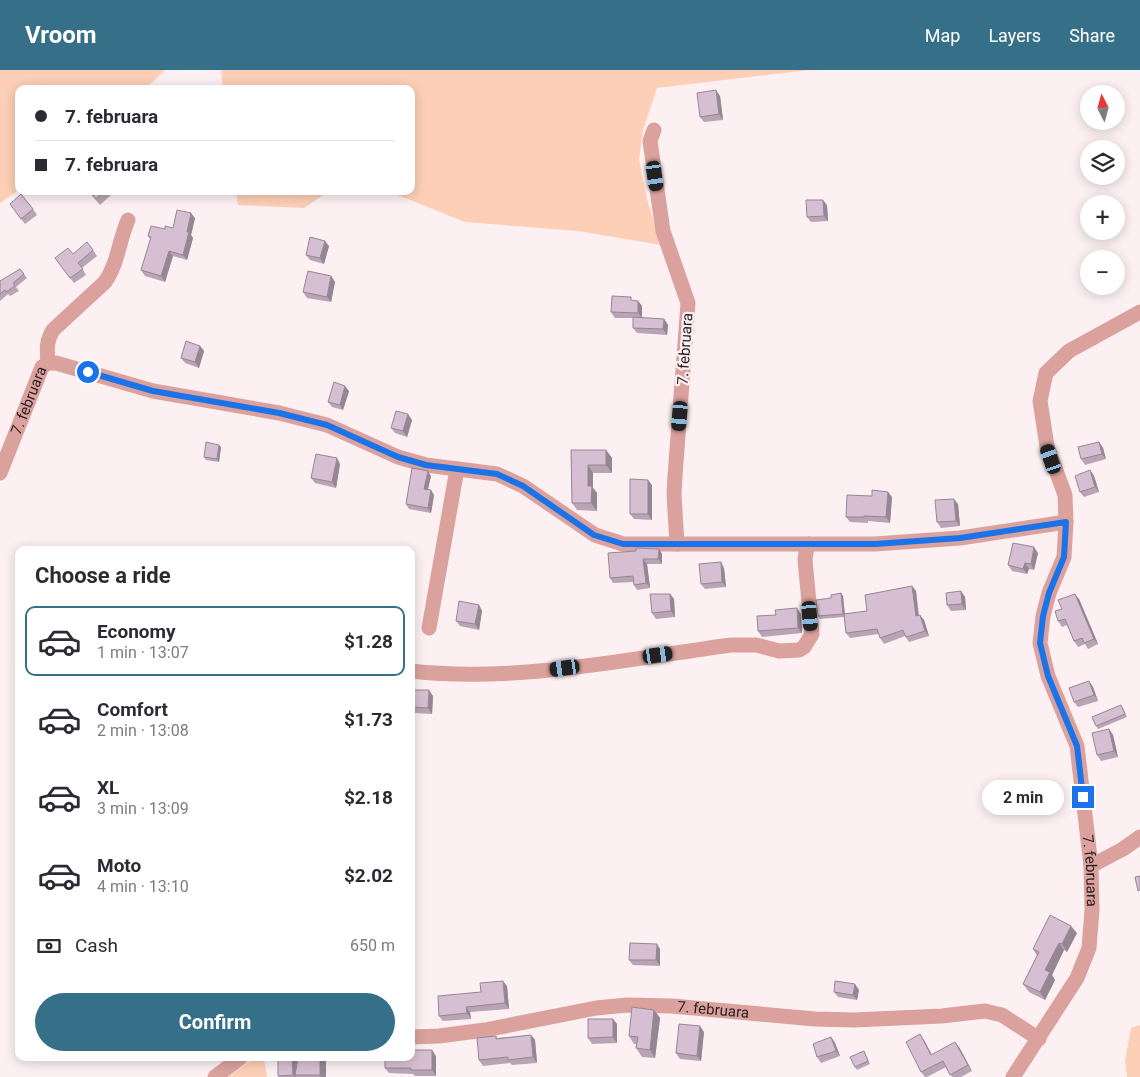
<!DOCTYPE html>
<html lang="en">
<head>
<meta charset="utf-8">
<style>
	:root { --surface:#fff; --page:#f2f2f3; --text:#2b2b33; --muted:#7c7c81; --line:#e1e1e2; --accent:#357088 }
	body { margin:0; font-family:Roboto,sans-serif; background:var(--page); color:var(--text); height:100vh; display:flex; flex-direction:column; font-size:19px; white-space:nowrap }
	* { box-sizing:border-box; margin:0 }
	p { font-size:16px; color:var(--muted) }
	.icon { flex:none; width:28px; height:28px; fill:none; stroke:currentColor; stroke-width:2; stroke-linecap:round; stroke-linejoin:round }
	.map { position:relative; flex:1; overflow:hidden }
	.drawer { position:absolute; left:15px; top:476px; width:400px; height:515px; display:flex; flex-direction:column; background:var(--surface); border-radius:10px; box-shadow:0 2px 12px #0003 }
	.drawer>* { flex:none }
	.top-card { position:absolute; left:15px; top:15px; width:400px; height:110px; border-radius:10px; box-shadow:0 2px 12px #0003; display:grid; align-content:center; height:110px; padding:0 20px; background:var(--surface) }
	.needle { width:32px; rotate:354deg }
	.buttons { position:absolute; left:1080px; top:15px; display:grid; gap:10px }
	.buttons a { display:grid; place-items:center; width:45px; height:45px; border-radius:50%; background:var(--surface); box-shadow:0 2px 12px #0003; font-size:25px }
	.end { position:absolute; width:22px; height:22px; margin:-11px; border:6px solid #1a73e8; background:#fff; box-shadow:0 0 0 2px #fff }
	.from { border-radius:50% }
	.bubble { position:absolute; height:35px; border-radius:18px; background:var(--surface); box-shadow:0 2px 12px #0003; font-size:16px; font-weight:700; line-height:35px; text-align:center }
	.car { position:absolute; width:15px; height:30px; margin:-15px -8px; border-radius:6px; box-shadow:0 0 4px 1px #0007; background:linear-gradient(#222 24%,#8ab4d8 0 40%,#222 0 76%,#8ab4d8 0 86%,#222 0) }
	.top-card b { display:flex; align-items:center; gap:18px; height:48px; font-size:19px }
	.top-card b+b { border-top:1px solid var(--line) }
	.top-card i { width:12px; height:12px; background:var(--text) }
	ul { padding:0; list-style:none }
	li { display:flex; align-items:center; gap:15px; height:70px; margin:0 10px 8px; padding:0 10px; border:2px solid transparent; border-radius:10px }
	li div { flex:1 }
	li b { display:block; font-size:19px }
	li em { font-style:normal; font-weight:700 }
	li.current { border-color:var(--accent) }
	li>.icon { width:45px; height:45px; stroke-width:1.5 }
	h2 { padding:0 20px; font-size:22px; line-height:60px }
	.pay { display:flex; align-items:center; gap:12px; height:55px; padding:0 20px; font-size:19px }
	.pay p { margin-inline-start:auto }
	.cta { display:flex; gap:10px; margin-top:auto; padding:10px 20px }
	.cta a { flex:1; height:58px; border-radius:30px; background:var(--accent); color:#fff; font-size:20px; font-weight:700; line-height:58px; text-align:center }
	header { display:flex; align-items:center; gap:30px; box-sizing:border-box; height:70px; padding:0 25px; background:var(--accent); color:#fff }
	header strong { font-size:24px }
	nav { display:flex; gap:28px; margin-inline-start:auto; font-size:18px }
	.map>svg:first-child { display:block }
</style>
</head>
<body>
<header>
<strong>Vroom</strong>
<nav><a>Map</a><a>Layers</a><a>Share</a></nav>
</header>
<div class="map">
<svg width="1140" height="1007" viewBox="0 0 1140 1007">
	<rect width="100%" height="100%" fill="#fcf0f3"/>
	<g fill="#fccfb6">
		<path d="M0,0H165L145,19H19V120L0,133Z"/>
		<path d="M221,0H809L657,18L643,60L639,90L648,133L661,175L578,161L465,152L388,121H411V19H223Z"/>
		<path d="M236,121H329L304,138L238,135Z"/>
		<path d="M1140,955V1007H1127L1125,991L1131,958Z"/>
		<path d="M254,988H264L267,1007H228Z"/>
	</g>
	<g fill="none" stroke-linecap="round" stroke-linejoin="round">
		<g stroke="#dba29d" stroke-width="15">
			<path d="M654,60L650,71L663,161L688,233L675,406L674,425L677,474"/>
			<path d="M48,293C47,280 46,271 53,260L105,212C118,194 119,170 128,150"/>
			<path id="s1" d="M0,403L42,297L48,293H56L153,321L279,343L327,355L398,387L426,395L497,404L523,416L595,465L623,474H875L960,468L1066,452L1064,487L1049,523L1043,546L1040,573L1048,606L1077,676L1091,796L1092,840L1089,878L1077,908L1013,1007"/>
			<path d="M1066,452L1065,425L1047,376L1040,331L1046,303L1069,281L1140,242"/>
			<path d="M429,558L457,399"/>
			<path d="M411,601C516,613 628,589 731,575H756L779,581L799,580L804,577L812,564L805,490L806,482L809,474"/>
			<path d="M1091,796L1123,779L1140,767"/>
			<path id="s2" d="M411,967L439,966L485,960L596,938L627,935L672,936L815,949L854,950L942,946L985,941L1002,945L1039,969"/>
			<path d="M215,1007L240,988"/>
		</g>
	</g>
	<g fill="#b8a4b5">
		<path d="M720,26L723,50L704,52L700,47Z"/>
		<path d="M88,121H109L111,125L100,135Z"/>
		<path d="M10,134L33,139L37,145L25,154Z"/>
		<path d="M827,135L828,151L811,152L807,147Z"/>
		<path d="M195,148L191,165L193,168L187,190L173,186L165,212L145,206L141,200L151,170L148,166L165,159L173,158Z"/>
		<path d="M329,176L324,194L310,190L306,185Z"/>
		<path d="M93,180L97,186L82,198L86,205L74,213L55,188Z"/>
		<path d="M20,199L27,208L16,217L19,221L10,226L8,224L0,231V211Z"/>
		<path d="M331,206L335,212L331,232L307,228L303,222Z"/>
		<path d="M633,230L638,231L642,236V248L664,249L668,255L667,265L637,263L633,258V248H615L611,242Z"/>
		<path d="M200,276L204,281L199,298L185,293L181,288Z"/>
		<path d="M349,321L343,340L332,337L328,332Z"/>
		<path d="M412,350L407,367L395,363L391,358Z"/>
		<path d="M1099,372L1103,378L1106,389L1085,395L1081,389Z"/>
		<path d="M221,377L219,392L206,390L204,387Z"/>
		<path d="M571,380H606L612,388V403H593V418L597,423V441L577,440L572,433Z"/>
		<path d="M340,394L336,418L315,413L311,408Z"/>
		<path d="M1090,400L1094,406L1099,422L1084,427L1080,422Z"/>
		<path d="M431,406L428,419L434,425L431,443L409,439L406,434Z"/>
		<path d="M652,415V450L634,449L630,444Z"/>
		<path d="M892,427L890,453L868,451V453L850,452L846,447Z"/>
		<path d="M958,434L960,456L941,458L937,452Z"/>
		<path d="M659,479L662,484V494H647L650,518L637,520L634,515L633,512L613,513L610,508L636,481Z"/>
		<path d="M1038,483L1034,500L1029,499L1027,504L1012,501L1008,495Z"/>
		<path d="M724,498L726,517L705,519L701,514Z"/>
		<path d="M912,516L916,521L919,545L924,550L929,566L909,572L905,566L884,574L880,568L879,564L850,568L846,563L844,547L820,549L818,546L831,528L841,523L843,526L845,544L867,541Z"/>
		<path d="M961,521L965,527L966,540L951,541L947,535Z"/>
		<path d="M670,524L674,529L675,547L656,549L652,543Z"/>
		<path d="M1079,529L1098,574L1088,579L1085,574L1078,577L1074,571L1067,555L1062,557L1058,551L1062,539Z"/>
		<path d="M479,535L482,541L479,560L460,556L456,551Z"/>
		<path d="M801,544L802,563L762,567L758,561Z"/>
		<path d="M1089,611L1093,617L1098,631L1078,637L1074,632Z"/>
		<path d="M411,620L433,626L432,644L414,643L411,639Z"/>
		<path d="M1123,638L1127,647L1098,659L1096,656Z"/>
		<path d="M1109,659L1113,665L1118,687L1101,691L1097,685Z"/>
		<path d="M1077,863L1067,882L1064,880L1052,905L1055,910L1045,930L1029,922L1023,914L1037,886L1033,879Z"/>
		<path d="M660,879V896L633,895L629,890Z"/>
		<path d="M507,916L509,939L470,942L471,949L443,951L439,946Z"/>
		<path d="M859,920L857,930L838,927L834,922Z"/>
		<path d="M654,940L660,948L655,988L642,987L636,978L637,974H634L629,966Z"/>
		<path d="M613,949L617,954V973L592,974L588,968Z"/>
		<path d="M704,962L701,991L680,989L676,983Z"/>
		<path d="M531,965L535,970L537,993L512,995L510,993L483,996L479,990L496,966L497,968Z"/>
		<path d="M831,967L835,973L840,986L821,993L817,987Z"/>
		<path d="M924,970L932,985L959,977L972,1001L961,1007H952L946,997L927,1007H925L921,1002Z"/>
		<path d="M864,981L870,994L857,1000L855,997Z"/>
		<path d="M436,986V1006H415L413,1004L389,1003L385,998Z"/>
		<path d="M297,988V992L326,988V1007H279L278,1006Z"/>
	</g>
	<g fill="#968693">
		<path d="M716,20L720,26L723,50L719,44Z"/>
		<path d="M823,130L827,135L828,151L824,146Z"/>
		<path d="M191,143L195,148L191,165L193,168L187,190L183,185Z"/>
		<path d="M325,171L329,176L324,194L320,188Z"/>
		<path d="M169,181L173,186L165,212L161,206Z"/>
		<path d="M331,206L335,212L331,232L327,227Z"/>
		<path d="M638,231L642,236V248L638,243Z"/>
		<path d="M664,249L668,255L667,265L663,259Z"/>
		<path d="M200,276L204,281L199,298L195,292Z"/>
		<path d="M345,316L349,321L343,340L340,335Z"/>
		<path d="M408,344L412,350L407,367L403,361Z"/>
		<path d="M1099,372L1103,378L1106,389L1102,384Z"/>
		<path d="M219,375L221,377L219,392L217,389Z"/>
		<path d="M606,380L612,388V403L606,395Z"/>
		<path d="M337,388L340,394L336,418L332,412Z"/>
		<path d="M588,395L593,403V418L597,423V441L591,433L588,416Z"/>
		<path d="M1090,400L1094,406L1099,422L1095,417Z"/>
		<path d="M428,401L431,406L427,423L424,419Z"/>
		<path d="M648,410L652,415V450L648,444Z"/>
		<path d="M431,420L434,425L431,443L428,438Z"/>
		<path d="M888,422L892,427L890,453L886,447Z"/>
		<path d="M954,429L958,434L960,456L956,451Z"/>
		<path d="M1034,477L1038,483L1034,500L1031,494Z"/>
		<path d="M659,479L662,484V494L658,489Z"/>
		<path d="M643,489L647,494L650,518L646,513Z"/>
		<path d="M721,492L724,498L726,517L722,512Z"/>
		<path d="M1025,493L1029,499L1027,504L1023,499Z"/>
		<path d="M912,516L916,521L919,552L916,546Z"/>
		<path d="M961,521L965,527L966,540L962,534Z"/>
		<path d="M841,523L843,526L845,547L843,544Z"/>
		<path d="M670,524L674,529L675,547L671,541Z"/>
		<path d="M1075,524L1079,529L1098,574L1094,569Z"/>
		<path d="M479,535L482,541L479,560L475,554Z"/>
		<path d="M797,538L801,544L802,563L798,558Z"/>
		<path d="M920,545L924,550L929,566L925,561Z"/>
		<path d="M1089,611L1093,617L1098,631L1094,625Z"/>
		<path d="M429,620L433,626L432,644L428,638Z"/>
		<path d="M1109,659L1113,665L1118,687L1114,681Z"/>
		<path d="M1071,856L1077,863L1067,882L1062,874Z"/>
		<path d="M1059,873L1064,880L1052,905L1055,910L1045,930L1040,922L1045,900Z"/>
		<path d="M657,874L660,879V896L656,890Z"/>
		<path d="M503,911L507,916L509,939L505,933Z"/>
		<path d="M855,914L859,920L857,930L853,925Z"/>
		<path d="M466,937L470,942L471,949L467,943Z"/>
		<path d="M654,940L660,948L655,988L650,980Z"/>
		<path d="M613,949L617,954V973L613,967Z"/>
		<path d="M700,956L704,962L701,991L697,986Z"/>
		<path d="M920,964L924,970L935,991L931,985Z"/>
		<path d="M531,965L535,970L537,993L533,987Z"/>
		<path d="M831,967L835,973L840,986L836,981Z"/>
		<path d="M955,972L959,977L972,1001L968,995Z"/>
		<path d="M432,980L436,986V1006L432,1000Z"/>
		<path d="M292,988H297L299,1005H295L296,1007H295L293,1005Z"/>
		<path d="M320,988H326V1007H321L320,1005Z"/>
	</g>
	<g fill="#d6bfd2" stroke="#968693">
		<path d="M716,20L719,44L700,47L697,23Z"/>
		<path d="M89,121H105L96,129Z"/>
		<path d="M21,124L33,139L21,149L10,134Z"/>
		<path d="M806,130H823L824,146L807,147Z"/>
		<path d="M177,140L191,143L187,162H189L183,185L169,181L161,206L141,200L151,167L148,166L151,156L165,159V156L173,158Z"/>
		<path d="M310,167L325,171L320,188L306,185Z"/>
		<path d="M87,172L93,180L78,193L83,199L70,208L55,188L68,178L73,184Z"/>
		<path d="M20,199L24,204L13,213L15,216L6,222L5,220L0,224V211Z"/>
		<path d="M308,201L331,206L327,227L303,222Z"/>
		<path d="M612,226L631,227V230L638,231V243L611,242Z"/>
		<path d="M633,247L664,249L663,259L633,258Z"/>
		<path d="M186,271L200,276L195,292L181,288Z"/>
		<path d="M334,312L345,316L340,335L328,332Z"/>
		<path d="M396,341L408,344L403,361L391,358Z"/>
		<path d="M206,372L219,375L217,389L204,387Z"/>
		<path d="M1099,372L1102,384L1081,389L1078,377Z"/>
		<path d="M571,380H606V395H588V416H592L591,433H572Z"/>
		<path d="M316,384L337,388L332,412L311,408Z"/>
		<path d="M412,398L428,401L424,419L431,420L428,438L406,434Z"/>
		<path d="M1090,400L1095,417L1080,422L1075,406Z"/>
		<path d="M630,409L648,410V444H630Z"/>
		<path d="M872,420L888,422L886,447L864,446V447H846L847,425L872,426Z"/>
		<path d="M954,429L956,451L937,452L935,430Z"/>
		<path d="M1013,473L1034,477L1031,494L1025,493L1023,499L1008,495Z"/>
		<path d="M636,478L659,479L658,489H643L646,513L634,515L633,506L610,508L608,483L636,481Z"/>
		<path d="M721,492L722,512L701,514L699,494Z"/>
		<path d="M912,516L916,546L920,545L925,561L906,567L903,560L880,568L877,559L846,563L844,544L867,541L865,525Z"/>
		<path d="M961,521L962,534L947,535L946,523Z"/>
		<path d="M841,523L843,544L818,546L816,530L831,528V525Z"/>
		<path d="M650,524H670L671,541L652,543Z"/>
		<path d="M1075,524L1094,569L1084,573L1082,568L1074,571L1065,549L1058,551L1055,541L1062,539L1058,530Z"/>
		<path d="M459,531L479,535L475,554L456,551Z"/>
		<path d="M797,538L798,558L758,561L757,546L776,545L775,540Z"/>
		<path d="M1089,611L1094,625L1074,632L1069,618Z"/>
		<path d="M411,620H429L428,638L411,637Z"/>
		<path d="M1121,635L1125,644L1096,656L1092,647Z"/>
		<path d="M1109,659L1114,681L1097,685L1092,663Z"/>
		<path d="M1140,806V820L1138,821L1135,807Z"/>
		<path d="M1050,845L1071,856L1062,874L1059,873L1045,900L1050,902L1040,922L1023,914L1039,882L1033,879Z"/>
		<path d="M630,873L657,874L656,890H629Z"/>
		<path d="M503,911L505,933L466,937L467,943L439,946L438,926L481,922L480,913Z"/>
		<path d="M835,911L855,914L853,925L834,922Z"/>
		<path d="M632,937L654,940L650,980L636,978L638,967L629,966Z"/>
		<path d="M588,949H613V967L588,968Z"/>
		<path d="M679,954L700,956L697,986L676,983Z"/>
		<path d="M920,964L931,985L955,972L968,995L950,1005L943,991L921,1002L906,972Z"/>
		<path d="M531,965L533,987L508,990V987L479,990L477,968L496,966V969Z"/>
		<path d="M831,967L836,981L817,987L813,974Z"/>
		<path d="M411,980H432V1000H411V998H385V988H411Z"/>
		<path d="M864,981L868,991L855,997L850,987Z"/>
		<path d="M278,988H292L293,1005L278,1006Z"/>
		<path d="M298,988H320V1005H295Z"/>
	</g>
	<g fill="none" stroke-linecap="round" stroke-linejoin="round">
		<path stroke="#1a73e8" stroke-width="6" d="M88,302L153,321L279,343L327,355L398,387L426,395L497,404L523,416L594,465L623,474H875L960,468L1066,452L1064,487L1049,523L1043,546L1040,573L1048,606L1077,676L1083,727"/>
	</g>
	<g text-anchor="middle" stroke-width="4.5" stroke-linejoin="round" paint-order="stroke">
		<g font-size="15" fill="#281d21" stroke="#fcf0f3">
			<text transform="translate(685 279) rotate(-86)" y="5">7. februara</text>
			<text dy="5" stroke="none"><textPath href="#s1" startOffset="78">7. februara</textPath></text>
			<text dy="5" stroke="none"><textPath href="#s1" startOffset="1536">7. februara</textPath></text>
			<text dy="5" stroke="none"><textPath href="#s2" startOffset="305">7. februara</textPath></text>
		</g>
	</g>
</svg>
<div class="buttons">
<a><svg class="needle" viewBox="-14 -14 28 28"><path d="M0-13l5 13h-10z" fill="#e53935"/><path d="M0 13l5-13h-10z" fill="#7c7c81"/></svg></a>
<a><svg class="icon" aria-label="layers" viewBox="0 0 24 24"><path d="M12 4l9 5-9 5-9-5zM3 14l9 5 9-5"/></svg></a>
<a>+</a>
<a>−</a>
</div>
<i class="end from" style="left:88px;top:302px"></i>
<i class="end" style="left:1083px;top:727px"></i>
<div class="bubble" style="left:982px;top:710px;width:82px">2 min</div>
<i class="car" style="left:655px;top:106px;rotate:172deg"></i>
<i class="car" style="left:680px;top:346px;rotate:185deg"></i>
<i class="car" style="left:1051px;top:389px;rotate:341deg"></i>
<i class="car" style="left:810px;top:546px;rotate:175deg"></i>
<i class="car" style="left:658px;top:585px;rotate:82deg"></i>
<i class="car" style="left:565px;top:598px;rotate:262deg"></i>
<div class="top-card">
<b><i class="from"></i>7. februara</b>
<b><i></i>7. februara</b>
</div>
<section class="drawer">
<h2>Choose a ride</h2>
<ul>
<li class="current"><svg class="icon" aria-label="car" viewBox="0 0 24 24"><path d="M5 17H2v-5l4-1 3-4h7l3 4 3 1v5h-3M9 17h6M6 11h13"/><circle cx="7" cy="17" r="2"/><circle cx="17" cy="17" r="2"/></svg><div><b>Economy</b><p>1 min · 13:07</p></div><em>$1.28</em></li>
<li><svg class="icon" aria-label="car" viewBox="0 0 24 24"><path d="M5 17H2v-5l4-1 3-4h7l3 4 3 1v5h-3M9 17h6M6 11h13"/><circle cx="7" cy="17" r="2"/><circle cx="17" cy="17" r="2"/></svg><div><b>Comfort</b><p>2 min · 13:08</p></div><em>$1.73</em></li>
<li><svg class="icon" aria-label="car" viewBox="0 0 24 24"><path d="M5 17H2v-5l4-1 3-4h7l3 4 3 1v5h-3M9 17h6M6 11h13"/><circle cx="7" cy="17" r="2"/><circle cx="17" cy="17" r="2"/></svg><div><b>XL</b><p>3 min · 13:09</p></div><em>$2.18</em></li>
<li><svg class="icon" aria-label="car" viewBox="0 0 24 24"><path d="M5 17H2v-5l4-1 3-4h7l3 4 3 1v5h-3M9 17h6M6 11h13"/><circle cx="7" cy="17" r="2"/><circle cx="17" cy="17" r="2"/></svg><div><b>Moto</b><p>4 min · 13:10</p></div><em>$2.02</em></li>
</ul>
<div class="pay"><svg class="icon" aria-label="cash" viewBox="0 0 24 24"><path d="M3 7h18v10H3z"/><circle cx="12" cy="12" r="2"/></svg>Cash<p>650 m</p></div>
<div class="cta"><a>Confirm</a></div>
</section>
</div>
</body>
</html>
